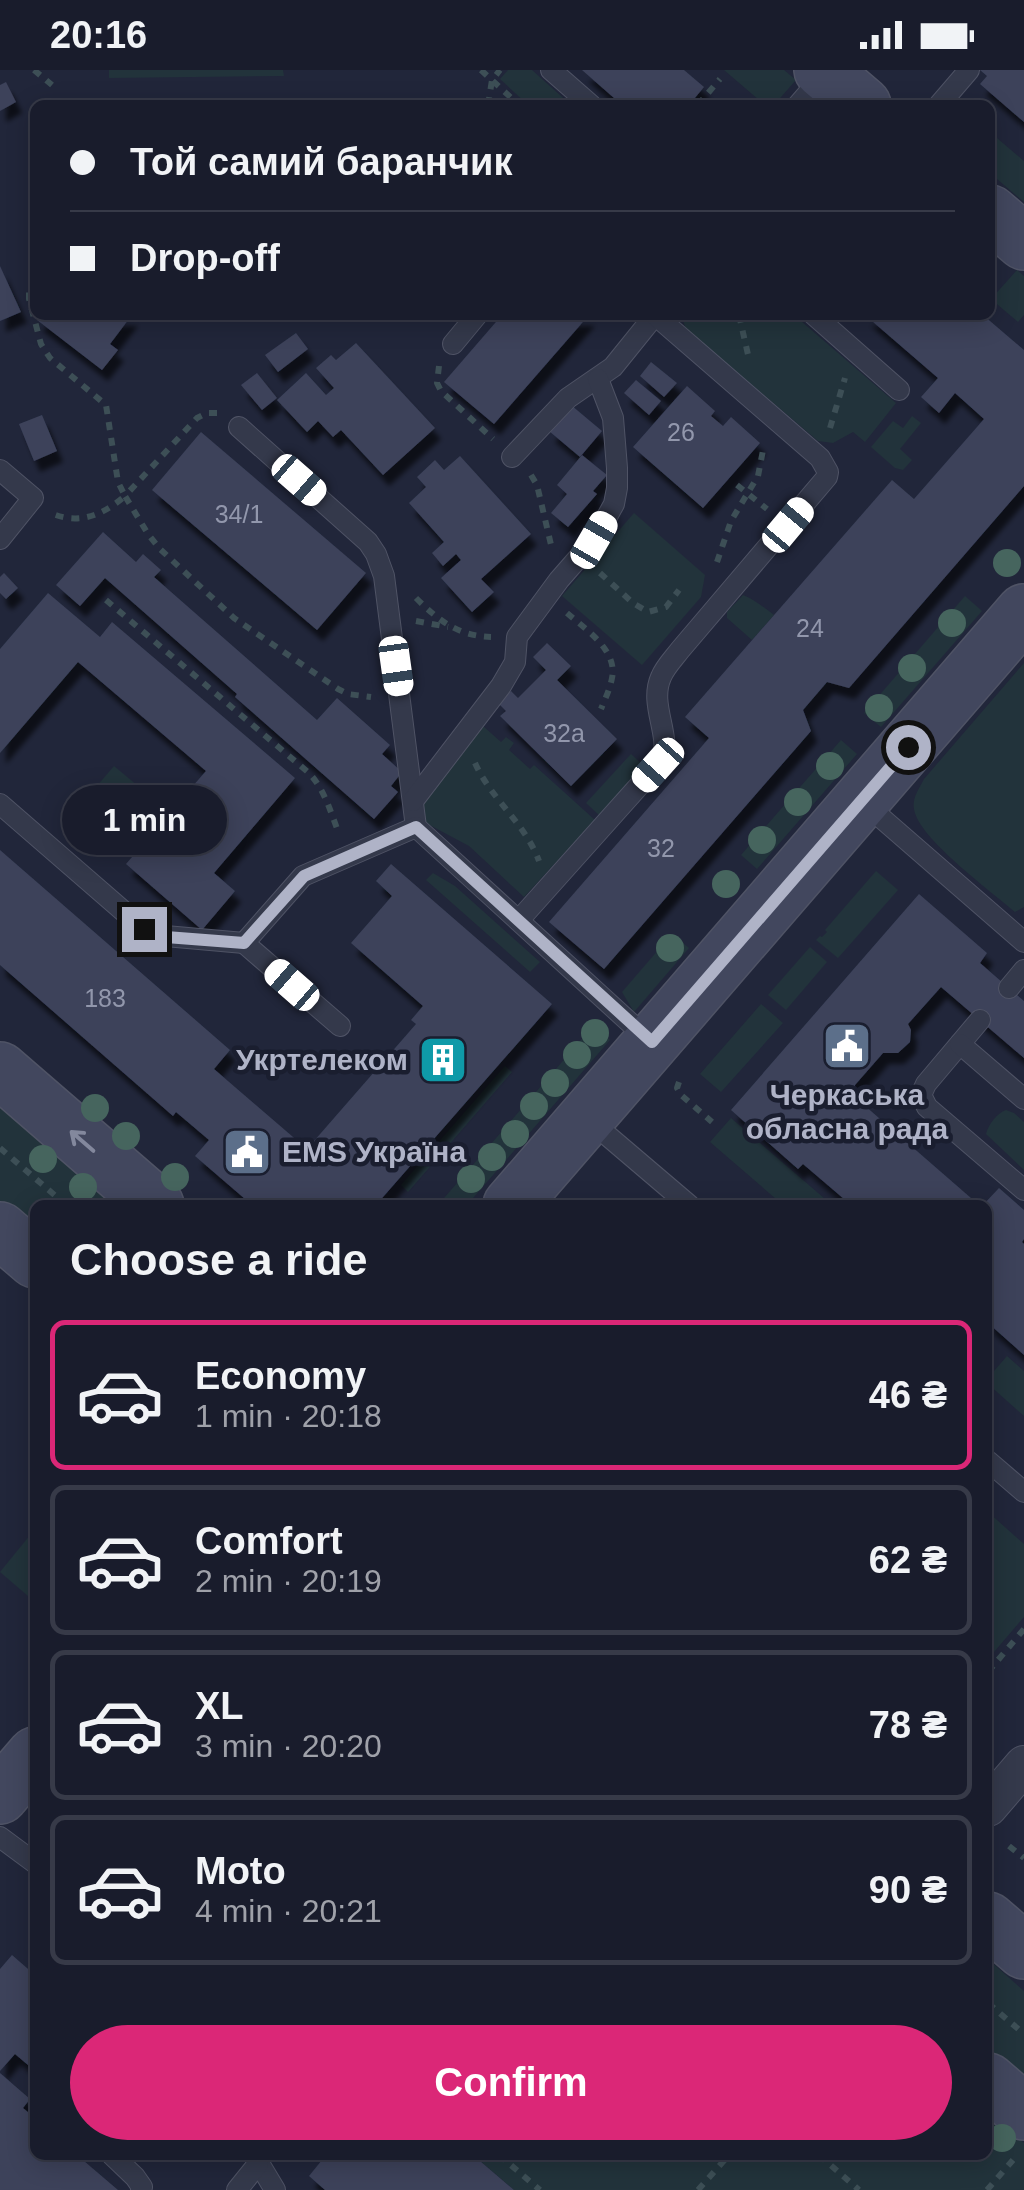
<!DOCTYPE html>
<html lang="en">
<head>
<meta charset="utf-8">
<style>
	:root { --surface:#191c2c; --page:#262938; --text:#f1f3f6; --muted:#9fa1a9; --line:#373a48; --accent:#db2777 }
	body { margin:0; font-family:Arial,sans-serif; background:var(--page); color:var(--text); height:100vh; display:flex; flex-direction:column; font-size:38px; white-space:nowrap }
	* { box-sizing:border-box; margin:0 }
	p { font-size:32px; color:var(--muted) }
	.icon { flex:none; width:55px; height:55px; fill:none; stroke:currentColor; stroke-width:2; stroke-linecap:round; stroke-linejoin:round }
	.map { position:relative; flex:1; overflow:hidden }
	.details { position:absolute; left:30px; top:1130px; width:962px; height:960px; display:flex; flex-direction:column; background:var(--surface); border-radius:15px; box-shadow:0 5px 25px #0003,0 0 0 2px var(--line) }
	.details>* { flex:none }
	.hud { position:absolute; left:30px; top:30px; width:965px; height:220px; border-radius:15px; box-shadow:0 5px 25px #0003,0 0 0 2px var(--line); display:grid; align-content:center; height:220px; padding:0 40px; background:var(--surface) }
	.end { position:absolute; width:45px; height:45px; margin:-22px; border:12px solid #afb3c7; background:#111; box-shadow:0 0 0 5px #111 }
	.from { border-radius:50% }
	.bubble { position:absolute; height:70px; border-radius:35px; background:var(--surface); box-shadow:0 5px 25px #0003,0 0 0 2px var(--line); font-size:32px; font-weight:800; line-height:70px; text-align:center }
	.car { position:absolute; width:30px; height:60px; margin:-30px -15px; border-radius:12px; box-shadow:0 0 8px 2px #0007; background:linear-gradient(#fff 24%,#345 0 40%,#fff 0 76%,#345 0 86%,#fff 0) }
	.hud b { display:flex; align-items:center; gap:35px; height:95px; font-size:38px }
	.hud b+b { border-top:2px solid var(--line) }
	.hud i { width:25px; height:25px; background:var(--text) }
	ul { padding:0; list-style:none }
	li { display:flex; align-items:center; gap:30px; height:150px; margin:0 20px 15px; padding:0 20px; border:5px solid var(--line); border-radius:15px }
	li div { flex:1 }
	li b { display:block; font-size:38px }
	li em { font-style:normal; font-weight:800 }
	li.current { border-color:var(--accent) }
	li>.icon { width:90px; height:90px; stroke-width:1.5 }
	h2 { padding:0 40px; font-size:45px; line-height:120px }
	.primary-button { display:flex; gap:20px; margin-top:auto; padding:20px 40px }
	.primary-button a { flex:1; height:115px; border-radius:60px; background:var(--accent); color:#fff; font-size:40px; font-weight:800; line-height:115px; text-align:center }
	.status { display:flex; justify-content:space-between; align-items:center; height:70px; padding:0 50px; background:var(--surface); direction:ltr }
	.status svg { height:28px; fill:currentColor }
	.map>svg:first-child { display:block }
</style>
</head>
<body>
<div class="status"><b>20:16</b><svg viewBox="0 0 49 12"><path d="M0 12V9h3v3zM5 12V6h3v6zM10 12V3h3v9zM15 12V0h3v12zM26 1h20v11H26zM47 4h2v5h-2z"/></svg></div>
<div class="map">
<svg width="1024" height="2120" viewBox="0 0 1024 2120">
	<defs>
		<filter id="shadow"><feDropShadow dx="6" dy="11" stdDeviation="2.5" flood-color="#0009"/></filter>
	</defs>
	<rect width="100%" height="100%" fill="#21263a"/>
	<g fill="#22333b">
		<path d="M109,0H283L284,6L109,8Z"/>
		<path d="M508,0H532L571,35H528L500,9Z"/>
		<path d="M724,0H784L796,10L774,35H765Z"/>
		<path d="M990,62L1024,91V132L990,103Z"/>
		<path d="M1017,200L1024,206V245L1018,252L991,229Z"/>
		<path d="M681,245H794L896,333L865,372L853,362L833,373L818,371L686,259Z"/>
		<path d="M912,346L921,353L900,379L912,390L903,400L895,398L871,377L893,351L903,358Z"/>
		<path d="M634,443L705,505L701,527L642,595L562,526Z"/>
		<path d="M743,525C753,529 765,538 774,545L752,570L727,548V542Z"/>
		<path d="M965,526L982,541L881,657L864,643Z"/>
		<path d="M1024,593V837L1015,842C991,821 918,768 914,739C912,728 919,719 924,709Z"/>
		<path d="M483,656L501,672L506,667L514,673L509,680L530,699L534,695L595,750L524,827L469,776L424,752L422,734Z"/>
		<path d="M841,670L857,684L757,799L741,785Z"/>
		<path d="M631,684L644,696L599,745L586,733Z"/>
		<path d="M114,696L144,721L91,784L61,758Z"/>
		<path d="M876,801L898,820L838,888L816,870L820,866L822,867L827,862L825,860Z"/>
		<path d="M433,803L455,816L540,892L530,902L426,810Z"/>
		<path d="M672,864L689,878L634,942L622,922Z"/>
		<path d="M810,877L827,892L786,940L768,925Z"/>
		<path d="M761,934L783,953L721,1022L700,1004Z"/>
		<path d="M594,955L610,970L467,1135H438Z"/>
		<path d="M505,996L512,1002L408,1122L401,1115Z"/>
		<path d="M0,1030L121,1135H35V1164L0,1134Z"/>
		<path d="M1006,1040L1014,1043L1024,1052V1100L986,1064C988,1055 997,1043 1006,1040Z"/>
		<path d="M731,1048L832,1135H783L710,1072Z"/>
		<path d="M1007,1286L1024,1301V1346L988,1314V1308Z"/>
		<path d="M988,1442L1024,1474V1547L988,1589Z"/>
		<path d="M35,1459V1532L0,1502Z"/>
		<path d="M988,1889L1024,1921V2013L988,1982Z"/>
		<path d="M988,2042L1024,2073V2120H514L473,2085H988Z"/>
	</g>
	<g fill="#3c425a" filter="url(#shadow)">
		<path d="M582,0H684L704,17L689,35H622Z"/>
		<path d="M980,0H1024V52L980,14L987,6Z"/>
		<path d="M6,12L16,32L0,41V15Z"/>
		<path d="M0,196L21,242L0,251Z"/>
		<path d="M41,245H132L110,274L118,280L102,300L37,250Z"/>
		<path d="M502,245H589L494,354L444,312Z"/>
		<path d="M865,245H983L1024,280V416L849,618L827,612L803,640L811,661L604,899L549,852L709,668L685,647L892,410L914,429L984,349L955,323L939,343L921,327L938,308Z"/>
		<path d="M296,263L308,279L278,302L265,285Z"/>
		<path d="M356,273L435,358L383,405L341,360L333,367L318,351L307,362L277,330L306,303L326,325L334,318L316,298L331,285L336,290Z"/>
		<path d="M651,292L677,313L664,327L640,306Z"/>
		<path d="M257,303L277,328L262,340L241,315Z"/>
		<path d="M636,310L661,331L649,345L624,323Z"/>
		<path d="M687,316L715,341L711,346L723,356L731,347L760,373L703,438L633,377Z"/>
		<path d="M571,335L602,361L580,387L549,361Z"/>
		<path d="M42,345L57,381L34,391L19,354Z"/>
		<path d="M201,362L366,503L317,560L152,420Z"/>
		<path d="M582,385L607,405L593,421L597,424L568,457L551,443L567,424L557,415Z"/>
		<path d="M460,386L531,464L481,509L494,522L472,542L441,508L461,490L456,484L443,496L432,483L444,472L409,433L426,417L417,407L435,390L444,400Z"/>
		<path d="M103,462L136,492L143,484L161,500L154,507L317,650L337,628L390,675L382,684L402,702L391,716L398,722L374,749L235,627L237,624L105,508L80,536L56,515Z"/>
		<path d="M4,503L18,518L6,529L0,523V507Z"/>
		<path d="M48,523L100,567L112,552L295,708L214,803L235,821L202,860L126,794L157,758L146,749L173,717L184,726L206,701L78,592L0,683V579Z"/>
		<path d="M547,573L571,596L557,610L617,669L571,716L500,646L506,641L498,633L511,621L518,628L546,600L533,587Z"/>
		<path d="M0,780L230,980L214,999L307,1079L416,954L411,950L423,936L351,873L392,826L376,811L391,794L552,934L376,1135H252L195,1086L209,1070L176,1042L173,1046L0,895Z"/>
		<path d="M919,824L987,883L980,893L1024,931V988L941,917L908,954L911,960L910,972L898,983H883L855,1015L856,1028L979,1135H851L803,1094L798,1099L731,1040Z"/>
		<path d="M999,1118L1024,1140V1169L1022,1172L1024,1174V1285L988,1253V1135H983Z"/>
		<path d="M12,1885L35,1905V2001L15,1984L0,2001V1899Z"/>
		<path d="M0,2003L30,2029L23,2038L35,2048V2085H77L118,2120H0Z"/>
		<path d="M316,2085H473L514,2120H325L309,2106L322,2090Z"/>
	</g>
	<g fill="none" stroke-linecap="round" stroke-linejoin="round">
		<g stroke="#4f5365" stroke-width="22">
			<g id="lane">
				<path d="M551,0L591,35"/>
				<path d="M798,35L823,6"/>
				<path d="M939,35L969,0"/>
				<path d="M814,245L899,320"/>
				<path d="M453,274L477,245"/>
				<path d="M239,357L368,472L376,484L384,506L416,757L650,971"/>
				<path d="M512,387L568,328L613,297L655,245"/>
				<path d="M0,400L33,428L0,469"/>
				<path d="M413,731L501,616L515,592L517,567L559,510L594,470L614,434L617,418V398L613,348L598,309"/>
				<path d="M863,732L1024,872"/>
				<path d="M0,734L144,859L154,865L244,873L303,806L416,757"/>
				<path d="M519,850L663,689C670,662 649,634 661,607C665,597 674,588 680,580L827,407L828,402L820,388L655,245"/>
				<path d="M244,873L340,956"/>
				<path d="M1009,918L1024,900"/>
				<path d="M980,950L926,1014L921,1025L927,1037L1024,1120"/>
				<path d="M960,974L1024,1029"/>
				<path d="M588,1049L689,1135"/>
				<path d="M988,1391L1024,1422"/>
				<path d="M0,1767L35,1793"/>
				<path d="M112,2085L135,2107L142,2117L141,2120"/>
				<path d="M254,2085L275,2120"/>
				<path d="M237,2120L258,2094"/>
			</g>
		</g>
		<g stroke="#4f5365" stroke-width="40">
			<path id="street" d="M988,1737L1024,1695"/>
		</g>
		<g stroke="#4f5365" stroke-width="58">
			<g id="secondary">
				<path d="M822,0L863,35"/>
				<path d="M990,143L1024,172"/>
				<path d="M0,1000L156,1135"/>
				<path d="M511,1135L1024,542"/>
				<path d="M0,1160L35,1190"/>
				<path d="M0,1726L35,1685"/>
				<path d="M988,1850L1024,1881"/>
				<path d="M988,2011L1024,2042"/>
			</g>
		</g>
		<g stroke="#3d4f56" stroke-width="6" stroke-dasharray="8 8" stroke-linecap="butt">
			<path d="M34,0L52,15"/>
			<path d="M481,0L519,35"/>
			<path d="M488,35L492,10L500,0"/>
			<path d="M698,35L720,9"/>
			<path d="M35,208L29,220V229L41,274L50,288L106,335L118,412L125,426C104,444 81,455 53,444"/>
			<path d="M739,245L749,289"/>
			<path d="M439,296L437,313L441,321L493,369"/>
			<path d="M217,343H207L197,348L125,426L148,464L160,479L234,548L338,619L348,624L371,627"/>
			<path d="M830,358L845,308"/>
			<path d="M531,405L537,415L552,479"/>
			<path d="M737,415L767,439"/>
			<path d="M717,492L731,451L758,406L764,375"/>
			<path d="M600,503L633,533L648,542L666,537L679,520"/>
			<path d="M416,528C438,550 458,566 491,567"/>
			<path d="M106,530L309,703C324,719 330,740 338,761"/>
			<path d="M567,543C585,559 618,580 612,608C610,619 605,629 601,639"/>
			<path d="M416,551L448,557"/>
			<path d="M475,693C491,729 525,753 539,791"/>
			<path d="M679,1012L677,1018L681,1025L712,1052"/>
			<path d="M0,1078L66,1135"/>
			<path d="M988,1602L1024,1559"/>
			<path d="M1009,1776L1024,1788"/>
			<path d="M988,1933L1024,1964"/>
			<path d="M499,2085L540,2120"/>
			<path d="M819,2085L859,2120"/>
			<path d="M698,2120L729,2085"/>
			<path d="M987,2120L1013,2090"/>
		</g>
		<use href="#lane" stroke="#34394b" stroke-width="20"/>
		<use href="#street" stroke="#34394b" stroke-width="38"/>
		<use href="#secondary" stroke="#42475e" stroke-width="55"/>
	</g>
	<g fill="#46655e">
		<circle cx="1007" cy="493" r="14"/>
		<circle cx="952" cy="553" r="14"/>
		<circle cx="912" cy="598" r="14"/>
		<circle cx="879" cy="638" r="14"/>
		<circle cx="830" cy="696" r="14"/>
		<circle cx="798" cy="732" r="14"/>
		<circle cx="762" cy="770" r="14"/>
		<circle cx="726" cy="814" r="14"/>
		<circle cx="670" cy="878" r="14"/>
		<circle cx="595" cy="963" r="14"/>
		<circle cx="577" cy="985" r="14"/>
		<circle cx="555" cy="1013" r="14"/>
		<circle cx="534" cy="1036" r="14"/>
		<circle cx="95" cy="1038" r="14"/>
		<circle cx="515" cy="1064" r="14"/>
		<circle cx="126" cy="1066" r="14"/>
		<circle cx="492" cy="1087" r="14"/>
		<circle cx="43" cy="1089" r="14"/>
		<circle cx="175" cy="1107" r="14"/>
		<circle cx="471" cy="1109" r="14"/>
		<circle cx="83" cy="1117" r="14"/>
		<circle cx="1002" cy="2068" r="14"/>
	</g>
	<defs><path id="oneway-shaft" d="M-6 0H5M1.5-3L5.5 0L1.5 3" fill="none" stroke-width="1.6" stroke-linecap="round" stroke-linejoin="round" transform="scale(2.5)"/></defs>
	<use stroke="#83889d" href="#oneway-shaft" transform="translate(82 1071) rotate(-139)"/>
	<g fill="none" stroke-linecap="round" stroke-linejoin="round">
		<path stroke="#afb3c7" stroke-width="12" d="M144,859L154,865L166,867L244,873L304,806L416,757L652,972L908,677"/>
	</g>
	<defs>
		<g id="civic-square" transform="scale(2.5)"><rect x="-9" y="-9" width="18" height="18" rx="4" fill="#5c6f8a" stroke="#1a1e2f"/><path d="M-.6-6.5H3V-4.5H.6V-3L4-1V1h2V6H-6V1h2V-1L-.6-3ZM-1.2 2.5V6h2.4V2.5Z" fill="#fff"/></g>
		<g id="building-square" transform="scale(2.5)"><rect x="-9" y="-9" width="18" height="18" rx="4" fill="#0f9aa8" stroke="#1a1e2f"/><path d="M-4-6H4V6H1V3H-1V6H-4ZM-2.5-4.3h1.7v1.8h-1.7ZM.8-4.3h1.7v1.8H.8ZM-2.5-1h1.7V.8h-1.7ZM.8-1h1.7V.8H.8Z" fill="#fff"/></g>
	</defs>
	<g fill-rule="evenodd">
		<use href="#civic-square" x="847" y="976"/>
		<use href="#building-square" x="443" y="990"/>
		<use href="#civic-square" x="247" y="1082"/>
	</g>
	<g text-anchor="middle" stroke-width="9" stroke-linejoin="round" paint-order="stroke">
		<g font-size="25" fill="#9297ac">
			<text x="681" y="371">26</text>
			<text x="239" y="453">34/1</text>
			<text x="810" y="567">24</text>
			<text x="564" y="672">32а</text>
			<text x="661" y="787">32</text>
			<text x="105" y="937">183</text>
		</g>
		<g font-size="30" font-weight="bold" fill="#afb3c7" stroke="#1a1e2f" text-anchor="end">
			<text x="408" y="1000">Укртелеком</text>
			<text x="847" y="1035" text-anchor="middle">Черкаська<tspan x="847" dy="34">обласна рада</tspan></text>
			<text x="282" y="1092" text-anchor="start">EMS Україна</text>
		</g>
	</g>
</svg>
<i class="end from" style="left:908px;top:677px"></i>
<i class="end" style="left:144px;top:859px"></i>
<div class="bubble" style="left:62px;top:715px;width:165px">1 min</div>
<i class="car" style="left:299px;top:410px;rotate:131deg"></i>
<i class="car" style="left:788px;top:455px;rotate:40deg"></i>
<i class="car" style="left:594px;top:470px;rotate:30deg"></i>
<i class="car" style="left:396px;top:596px;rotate:172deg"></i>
<i class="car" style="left:658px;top:695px;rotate:222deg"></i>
<i class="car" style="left:292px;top:915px;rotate:311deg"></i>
<div class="hud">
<b><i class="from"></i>Той самий баранчик</b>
<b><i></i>Drop-off</b>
</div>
<section class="details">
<h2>Choose a ride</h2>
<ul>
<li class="current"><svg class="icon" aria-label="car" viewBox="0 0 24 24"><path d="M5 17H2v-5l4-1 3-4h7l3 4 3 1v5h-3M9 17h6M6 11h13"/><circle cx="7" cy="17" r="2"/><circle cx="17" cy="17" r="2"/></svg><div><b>Economy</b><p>1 min · 20:18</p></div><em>46 ₴</em></li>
<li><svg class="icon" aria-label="car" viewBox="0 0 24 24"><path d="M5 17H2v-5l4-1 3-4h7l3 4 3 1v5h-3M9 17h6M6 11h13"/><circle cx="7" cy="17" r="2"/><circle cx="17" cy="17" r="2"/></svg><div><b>Comfort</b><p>2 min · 20:19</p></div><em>62 ₴</em></li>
<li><svg class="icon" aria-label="car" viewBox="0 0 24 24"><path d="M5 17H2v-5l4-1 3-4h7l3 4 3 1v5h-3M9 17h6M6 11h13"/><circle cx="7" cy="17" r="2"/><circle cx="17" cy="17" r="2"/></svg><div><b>XL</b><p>3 min · 20:20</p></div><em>78 ₴</em></li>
<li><svg class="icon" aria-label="car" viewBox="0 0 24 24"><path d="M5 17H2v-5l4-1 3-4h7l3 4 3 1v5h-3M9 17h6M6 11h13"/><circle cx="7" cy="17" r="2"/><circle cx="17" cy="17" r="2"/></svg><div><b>Moto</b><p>4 min · 20:21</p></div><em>90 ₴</em></li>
</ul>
<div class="primary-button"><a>Confirm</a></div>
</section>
</div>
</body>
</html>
